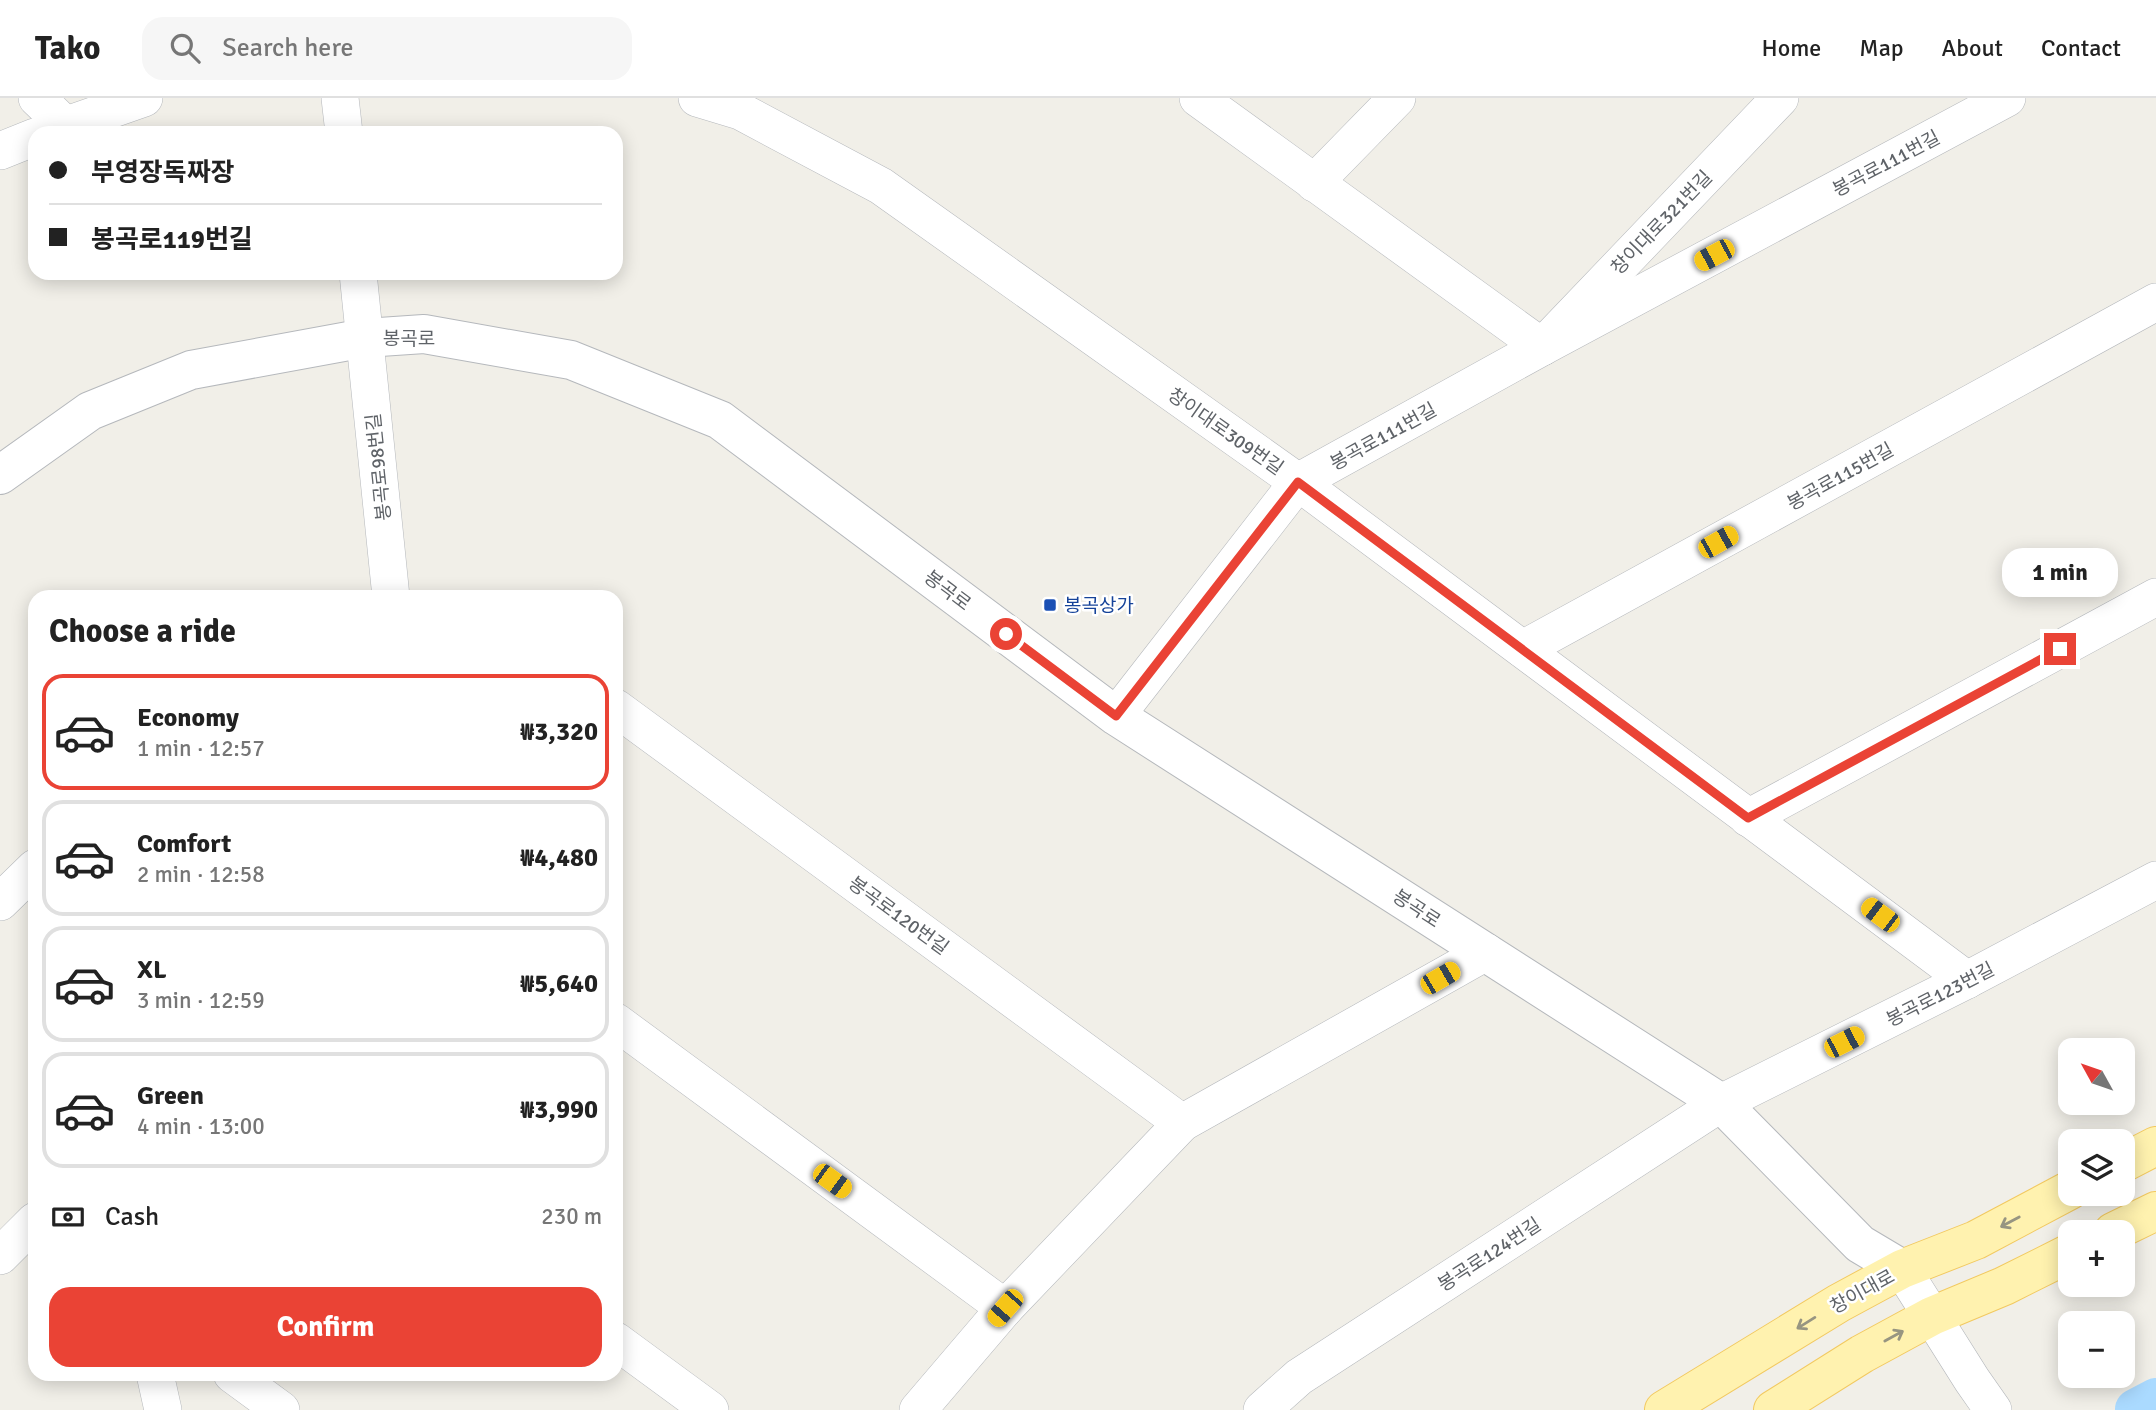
<!DOCTYPE html>
<html lang="en">
<head>
<meta charset="utf-8">
<style>
	:root { --surface:#fff; --page:#f6f6f6; --text:#222; --muted:#767676; --line:#e0e0e0; --accent:#ea4335 }
	body { margin:0; font-family:Signika,"Noto Sans KR",sans-serif; background:var(--page); color:var(--text); height:100vh; display:flex; flex-direction:column; font-size:26px; white-space:nowrap }
	* { box-sizing:border-box; margin:0 }
	p { font-size:23px; color:var(--muted) }
	.icon { flex:none; width:38px; height:38px; fill:none; stroke:currentColor; stroke-width:2; stroke-linecap:round; stroke-linejoin:round }
	.map { position:relative; flex:1; overflow:hidden }
	.details { position:absolute; left:28px; top:492px; width:595px; height:791px; display:flex; flex-direction:column; background:var(--surface); border-radius:21px; box-shadow:0 4px 18px #0003 }
	.details>* { flex:none }
	.guide { position:absolute; left:28px; top:28px; width:595px; height:154px; border-radius:21px; box-shadow:0 4px 18px #0003; display:grid; align-content:center; height:154px; padding:0 21px; background:var(--surface) }
	.needle { width:46px; rotate:310deg }
	.fabs { position:absolute; left:2058px; top:940px; display:grid; gap:14px }
	.fabs a { display:grid; place-items:center; width:77px; height:77px; border-radius:14px; background:var(--surface); box-shadow:0 4px 18px #0003; font-size:35px }
	.end { position:absolute; width:32px; height:32px; margin:-16px; border:9px solid #ea4335; background:#fff; box-shadow:0 0 0 4px #fff }
	.from { border-radius:50% }
	.bubble { position:absolute; height:49px; border-radius:21px; background:var(--surface); box-shadow:0 4px 18px #0003; font-size:23px; font-weight:800; line-height:49px; text-align:center }
	.car { position:absolute; width:21px; height:42px; margin:-21px -10px; border-radius:9px; box-shadow:0 0 5px 2px #0007; background:linear-gradient(#f5c518 24%,#345 0 40%,#f5c518 0 76%,#345 0 86%,#f5c518 0) }
	.guide b { display:flex; align-items:center; gap:24px; height:66px; font-size:26px }
	.guide b+b { border-top:2px solid var(--line) }
	.guide i { width:18px; height:18px; background:var(--text) }
	ul { padding:0; list-style:none }
	li { display:flex; align-items:center; gap:21px; height:116px; margin:0 14px 10px; padding:0 7px; border:4px solid var(--line); border-radius:21px }
	li div { flex:1 }
	li b { display:block; font-size:26px }
	li em { font-style:normal; font-weight:800 }
	li.current { border-color:var(--accent) }
	li>.icon { width:63px; height:63px; stroke-width:1.5 }
	h2 { padding:0 21px; font-size:32px; line-height:84px }
	.pay { display:flex; align-items:center; gap:18px; height:77px; padding:0 21px; font-size:26px }
	.pay p { margin-inline-start:auto }
	.button { display:flex; gap:14px; margin-top:auto; padding:14px 21px }
	.button a { flex:1; height:80px; border-radius:21px; background:var(--accent); color:#fff; font-size:28px; font-weight:800; line-height:80px; text-align:center }
	header { display:flex; align-items:center; gap:42px; box-sizing:border-box; height:98px; padding:0 35px; background:var(--surface); border-bottom:2px solid var(--line) }
	header strong { font-size:33px }
	nav { display:flex; gap:38px; margin-inline-start:auto; font-size:24px }
	.search { width:490px; height:63px; background:var(--page); display:flex; align-items:center; gap:18px; box-sizing:border-box; padding:0 24px; border-radius:21px; color:var(--muted); font-size:26px }
	.map>svg:first-child { display:block }
</style>
</head>
<body>
<header>
<strong>Tako</strong>
<div class="search"><svg class="icon" aria-label="search" viewBox="0 0 24 24"><circle cx="10" cy="10" r="6"/><path d="M15 15l6 6"/></svg>Search here</div>
<nav><a>Home</a><a>Map</a><a>About</a><a>Contact</a></nav>
</header>
<div class="map">
<svg width="2156" height="1312" viewBox="0 0 2156 1312">
	<rect width="100%" height="100%" fill="#f1efe8"/>
	<g fill="none" stroke-linecap="round" stroke-linejoin="round">
		<path stroke="#aadaff" stroke-width="40" d="M2135,1311L2156,1300"/>
		<g stroke="#b5b8bc" stroke-width="38">
			<g id="minor">
				<path d="M37,0L65,27"/>
				<path d="M340,0L344,35"/>
				<path d="M697,0L740,13L881,88L1298,384L1967,882"/>
				<path d="M1198,0L1542,249L1780,0"/>
				<path d="M44,35L144,0"/>
				<path d="M0,53L35,39"/>
				<path d="M1314,85L1397,0"/>
				<path d="M358,175L391,499"/>
				<path d="M1523,551L2156,204"/>
				<path d="M616,610L1182,1025"/>
				<path d="M1116,618L1298,384L1542,249L2007,0"/>
				<path d="M1748,720L2156,499"/>
				<path d="M0,804L35,770"/>
				<path d="M616,924L1005,1210"/>
				<path d="M0,1158L35,1123"/>
				<path d="M1902,1171L1972,1282L1993,1312"/>
				<path d="M616,1243L710,1312"/>
				<path d="M155,1276L163,1312"/>
				<path d="M232,1276L281,1312"/>
				<path d="M918,1312L1005,1210L1182,1025L1486,854"/>
				<path d="M1262,1312L1299,1279L1721,1005L1967,882L2156,782"/>
			</g>
		</g>
		<g stroke="#b5b8bc" stroke-width="40">
			<path id="tertiary" d="M0,377L90,313L191,272L365,240L424,236L571,262L720,322L1116,618L1721,1005L1860,1146L1902,1171"/>
		</g>
		<g stroke="#f2c960" stroke-width="40">
			<g id="primary">
				<path d="M2123,1065L2156,1048"/>
				<path d="M2113,1134L2156,1113"/>
				<path d="M1664,1312L1839,1205L1902,1171L1976,1142L2070,1092"/>
				<path d="M1773,1312L1862,1256L1932,1218L2004,1188L2070,1155"/>
			</g>
		</g>
		<use href="#minor" stroke="#fff" stroke-width="37"/>
		<use href="#tertiary" stroke="#fff" stroke-width="38"/>
		<use href="#primary" stroke="#fff2af" stroke-width="38"/>
	</g>
	<defs><path id="oneway-shaft" d="M-6 0H5M1.5-3L5.5 0L1.5 3" fill="none" stroke-width="1.6" stroke-linecap="round" stroke-linejoin="round" transform="scale(1.75)"/></defs>
	<g stroke="#979581">
		<use href="#oneway-shaft" transform="translate(2010 1124) rotate(152)"/>
		<use href="#oneway-shaft" transform="translate(1806 1225) rotate(148)"/>
		<use href="#oneway-shaft" transform="translate(1894 1238) rotate(-29)"/>
	</g>
	<g fill="none" stroke-linecap="round" stroke-linejoin="round">
		<path stroke="#ea4335" stroke-width="9" d="M1006,536L1116,618L1298,384L1748,720L2060,551"/>
	</g>
	<rect fill="#1a4fb4" stroke="#fff" stroke-width="2.5" x="1043" y="500" width="14" height="14" rx="3.5"/>
	<g text-anchor="middle" stroke-width="5" stroke-linejoin="round" paint-order="stroke">
		<g font-size="19" fill="#5f6368" stroke="#fff">
			<text transform="translate(1886 65) rotate(-28)" y="7">봉곡로111번길</text>
			<text transform="translate(1661 124) rotate(-46)" y="7">창이대로321번길</text>
			<text x="409" y="247">봉곡로</text>
			<text transform="translate(1226 333) rotate(35)" y="7">창이대로309번길</text>
			<text transform="translate(1383 338) rotate(-29)" y="7">봉곡로111번길</text>
			<text transform="translate(378 369) rotate(-96)" y="7">봉곡로98번길</text>
			<text transform="translate(1840 378) rotate(-29)" y="7">봉곡로115번길</text>
			<text transform="translate(948 492) rotate(37)" y="7">봉곡로</text>
			<text transform="translate(1417 810) rotate(33)" y="7">봉곡로</text>
			<text transform="translate(899 817) rotate(36)" y="7">봉곡로120번길</text>
			<text transform="translate(1940 896) rotate(-27)" y="7">봉곡로123번길</text>
			<text transform="translate(1489 1156) rotate(-33)" y="7">봉곡로124번길</text>
			<text transform="translate(1862 1193) rotate(-29)" y="7">창이대로</text>
		</g>
		<g font-size="19" fill="#164399" stroke="#fff" text-anchor="start">
			<text x="1064" y="514">봉곡상가</text>
		</g>
	</g>
</svg>
<div class="fabs">
<a><svg class="needle" viewBox="-14 -14 28 28"><path d="M0-13l5 13h-10z" fill="#e53935"/><path d="M0 13l5-13h-10z" fill="#767676"/></svg></a>
<a><svg class="icon" aria-label="layers" viewBox="0 0 24 24"><path d="M12 4l9 5-9 5-9-5zM3 14l9 5 9-5"/></svg></a>
<a>+</a>
<a>−</a>
</div>
<i class="end from" style="left:1006px;top:536px"></i>
<i class="end" style="left:2060px;top:551px"></i>
<div class="bubble" style="left:2002px;top:450px;width:116px">1 min</div>
<i class="car" style="left:1714px;top:157px;rotate:242deg"></i>
<i class="car" style="left:1718px;top:444px;rotate:61deg"></i>
<i class="car" style="left:1880px;top:817px;rotate:307deg"></i>
<i class="car" style="left:1440px;top:880px;rotate:60deg"></i>
<i class="car" style="left:1844px;top:944px;rotate:63deg"></i>
<i class="car" style="left:832px;top:1083px;rotate:126deg"></i>
<i class="car" style="left:1005px;top:1210px;rotate:221deg"></i>
<div class="guide">
<b><i class="from"></i>부영장독짜장</b>
<b><i></i>봉곡로119번길</b>
</div>
<section class="details">
<h2>Choose a ride</h2>
<ul>
<li class="current"><svg class="icon" aria-label="car" viewBox="0 0 24 24"><path d="M5 17H2v-5l4-1 3-4h7l3 4 3 1v5h-3M9 17h6M6 11h13"/><circle cx="7" cy="17" r="2"/><circle cx="17" cy="17" r="2"/></svg><div><b>Economy</b><p>1 min · 12:57</p></div><em>₩3,320</em></li>
<li><svg class="icon" aria-label="car" viewBox="0 0 24 24"><path d="M5 17H2v-5l4-1 3-4h7l3 4 3 1v5h-3M9 17h6M6 11h13"/><circle cx="7" cy="17" r="2"/><circle cx="17" cy="17" r="2"/></svg><div><b>Comfort</b><p>2 min · 12:58</p></div><em>₩4,480</em></li>
<li><svg class="icon" aria-label="car" viewBox="0 0 24 24"><path d="M5 17H2v-5l4-1 3-4h7l3 4 3 1v5h-3M9 17h6M6 11h13"/><circle cx="7" cy="17" r="2"/><circle cx="17" cy="17" r="2"/></svg><div><b>XL</b><p>3 min · 12:59</p></div><em>₩5,640</em></li>
<li><svg class="icon" aria-label="car" viewBox="0 0 24 24"><path d="M5 17H2v-5l4-1 3-4h7l3 4 3 1v5h-3M9 17h6M6 11h13"/><circle cx="7" cy="17" r="2"/><circle cx="17" cy="17" r="2"/></svg><div><b>Green</b><p>4 min · 13:00</p></div><em>₩3,990</em></li>
</ul>
<div class="pay"><svg class="icon" aria-label="cash" viewBox="0 0 24 24"><path d="M3 7h18v10H3z"/><circle cx="12" cy="12" r="2"/></svg>Cash<p>230 m</p></div>
<div class="button"><a>Confirm</a></div>
</section>
</div>
</body>
</html>
